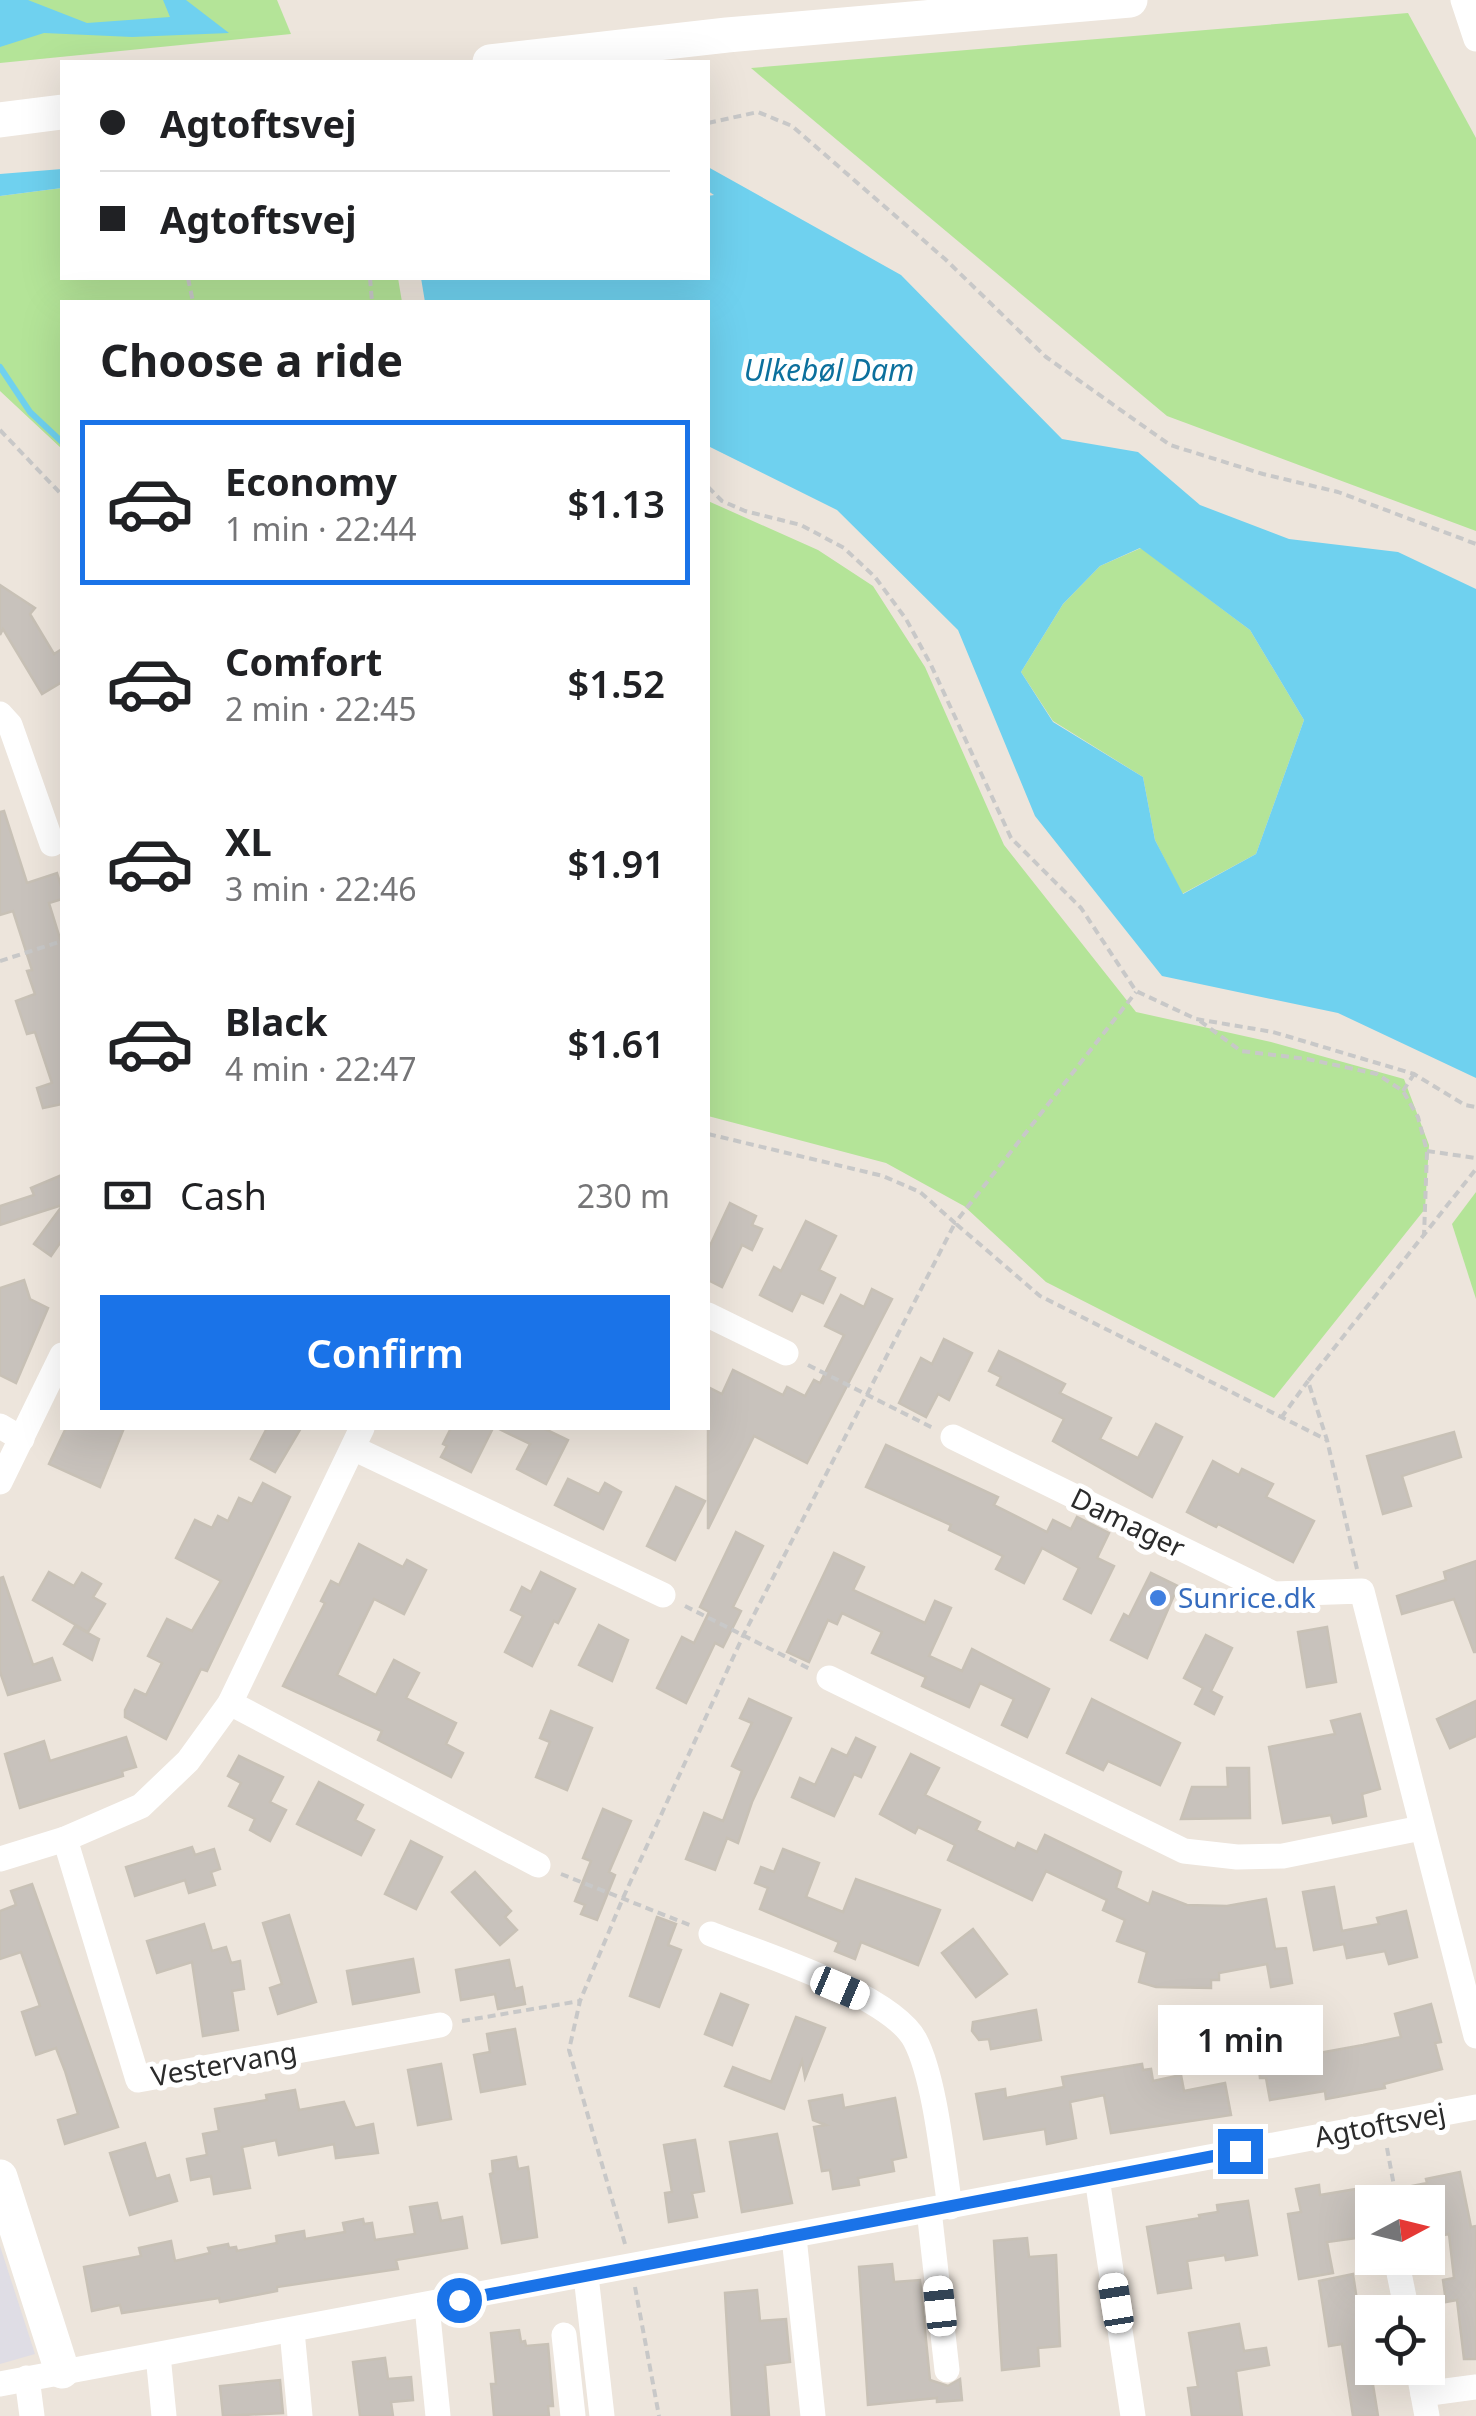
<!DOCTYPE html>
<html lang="en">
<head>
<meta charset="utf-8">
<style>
	:root { --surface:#fff; --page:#f2f2f2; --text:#202124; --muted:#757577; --line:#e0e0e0; --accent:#1a73e8 }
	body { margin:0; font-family:"Noto Sans",sans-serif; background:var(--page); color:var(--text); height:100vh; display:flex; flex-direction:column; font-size:38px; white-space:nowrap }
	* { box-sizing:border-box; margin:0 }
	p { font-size:32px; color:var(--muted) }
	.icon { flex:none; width:55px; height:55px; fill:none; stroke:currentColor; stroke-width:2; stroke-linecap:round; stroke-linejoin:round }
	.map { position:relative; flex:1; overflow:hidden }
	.sheet { position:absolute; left:60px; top:300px; width:650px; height:1130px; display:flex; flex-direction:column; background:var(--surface); border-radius:0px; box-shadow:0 10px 40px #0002 }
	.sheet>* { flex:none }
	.guide { position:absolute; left:60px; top:60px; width:650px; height:220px; border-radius:0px; box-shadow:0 10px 40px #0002; display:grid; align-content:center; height:220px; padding:0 40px; background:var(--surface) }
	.needle { width:65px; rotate:83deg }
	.fabs { position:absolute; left:1355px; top:2185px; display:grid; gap:20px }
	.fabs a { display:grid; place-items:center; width:90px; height:90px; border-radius:0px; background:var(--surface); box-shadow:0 10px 40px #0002; font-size:50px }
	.end { position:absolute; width:45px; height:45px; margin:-22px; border:12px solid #1a73e8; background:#fff; box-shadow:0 0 0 5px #fff }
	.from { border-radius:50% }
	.bubble { position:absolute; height:70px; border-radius:0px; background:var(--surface); box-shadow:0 10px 40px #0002; font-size:32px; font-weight:600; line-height:70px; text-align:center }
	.car { position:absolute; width:30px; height:60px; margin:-30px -15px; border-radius:12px; box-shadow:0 0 8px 2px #0007; background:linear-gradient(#fff 24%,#345 0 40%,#fff 0 76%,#345 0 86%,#fff 0) }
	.guide b { display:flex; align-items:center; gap:35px; height:95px; font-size:38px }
	.guide b+b { border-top:2px solid var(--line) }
	.guide i { width:25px; height:25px; background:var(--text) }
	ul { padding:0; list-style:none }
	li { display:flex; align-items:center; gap:30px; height:165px; margin:0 20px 15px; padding:0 20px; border:5px solid transparent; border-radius:0px }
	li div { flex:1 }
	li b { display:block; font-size:38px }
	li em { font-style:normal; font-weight:600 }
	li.active { border-color:var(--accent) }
	li>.icon { width:90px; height:90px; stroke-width:1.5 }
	h2 { padding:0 40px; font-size:45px; line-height:120px }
	.pay { display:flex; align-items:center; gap:25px; height:110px; padding:0 40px; font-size:38px }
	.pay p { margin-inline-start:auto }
	.cta { display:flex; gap:20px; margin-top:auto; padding:20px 40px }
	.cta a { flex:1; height:115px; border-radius:0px; background:var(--accent); color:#fff; font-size:40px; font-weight:600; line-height:115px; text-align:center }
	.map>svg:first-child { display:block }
</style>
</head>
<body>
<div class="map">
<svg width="1476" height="2416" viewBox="0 0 1476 2416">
	<rect width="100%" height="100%" fill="#ede5dc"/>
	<path fill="#dfdde5" d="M0,2246L35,2354L0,2364Z"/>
	<g fill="#b4e498">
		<path d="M0,0H277L291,34L0,63Z"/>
		<path d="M1408,13L1476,138V531L1167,416L751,68Z"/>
		<path d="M62,188V278H398L402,302H62V449L0,391V196Z"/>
		<path d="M708,501L818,550L873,586L925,667L1004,845L1136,1012L1271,1042L1404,1079L1429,1145L1425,1209L1274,1398L1046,1282L964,1206L886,1163L708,1116Z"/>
		<path d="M1141,548L1250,630L1304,720L1256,854L1182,894L1155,840L1143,777L1053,721L1021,672L1063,604L1100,566Z"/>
		<path d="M1476,1192V1299L1452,1224Z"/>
	</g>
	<g fill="#6fd1ef" fill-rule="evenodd">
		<path d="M0,0H28L87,23L170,17L163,0H186L229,33L132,37L44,33L0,47Z"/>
		<path d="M708,167L901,275L1062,439L1138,452L1200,505L1289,539L1398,552L1476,589V1078L1338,1013L1162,976L1035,816L958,630L837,510L708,446V302H425L421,278H708V196L714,195L708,191ZM1140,548L1250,630L1304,720L1256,854L1183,894L1155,840L1143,777L1053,722L1021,672L1063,604L1100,566Z"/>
		<path d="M62,169V188L0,196V174Z"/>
	</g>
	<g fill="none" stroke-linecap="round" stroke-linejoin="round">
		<path stroke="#6fd1ef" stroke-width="6" d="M0,367L30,412L62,442"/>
	</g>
	<g fill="#c8c2bc" stroke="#c8c1b6" stroke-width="2.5">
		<path d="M0,585L35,608L30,614L54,654L62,649V682L42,694L3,629L0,635Z"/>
		<path d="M4,811L27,883L57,873L62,889V899L49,903L62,945V1104L43,1108L37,1088L52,1083L35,1032L27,1034L16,1001L35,994L27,971L32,970L13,911L0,915V812Z"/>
		<path d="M62,1175V1205L0,1225V1206L34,1195L31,1188Z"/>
		<path d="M730,1203L756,1216L752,1225L762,1229L752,1250L742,1245L722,1287L708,1280V1250Z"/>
		<path d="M62,1206V1240L51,1256L34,1244Z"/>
		<path d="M806,1221L836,1236L819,1270L835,1278L823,1303L801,1293L792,1311L760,1295L774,1267L781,1271Z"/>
		<path d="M24,1280L30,1299L48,1308L16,1383L0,1375V1288Z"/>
		<path d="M872,1289L892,1299L807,1463L754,1436L708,1529V1387L722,1394L733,1370L783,1395L787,1387L805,1396L814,1380L820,1383L844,1335L825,1326L841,1295L864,1307Z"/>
		<path d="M944,1339L972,1353L949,1400L938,1394L926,1417L899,1403L921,1358L932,1364Z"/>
		<path d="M999,1351L1065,1384L1060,1393L1111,1418L1100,1439L1138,1458L1156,1424L1182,1437L1152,1497L1053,1441L1064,1419L997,1385L1001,1377L989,1371Z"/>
		<path d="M66,1428H124L100,1487L49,1464Z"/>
		<path d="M267,1428H301L275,1472L251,1459Z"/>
		<path d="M451,1428H493L471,1472L441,1457L447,1446L443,1444Z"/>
		<path d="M497,1428H543L568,1440L546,1484L517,1469L530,1444Z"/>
		<path d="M1454,1432L1461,1457L1402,1476L1411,1506L1383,1514L1367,1456Z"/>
		<path d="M886,1445L998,1497L994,1505L1047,1532L1053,1520L1071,1529L1077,1517L1109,1533L1097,1558L1114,1566L1091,1613L1064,1599L1079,1568L1042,1548L1024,1583L996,1569L1003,1556L949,1530L951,1525L866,1487Z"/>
		<path d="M1213,1461L1239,1475L1242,1469L1273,1484L1266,1497L1314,1521L1293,1562L1218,1524L1216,1527L1187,1512Z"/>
		<path d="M568,1479L599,1494L605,1483L621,1492L603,1529L555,1505Z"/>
		<path d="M263,1483L290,1497L207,1671L201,1669L166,1739L125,1717V1710L135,1690L146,1695L162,1663L148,1656L167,1619L192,1631L221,1581L176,1558L195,1520L212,1528L218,1516L228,1521L239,1498L252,1504Z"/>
		<path d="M676,1487L705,1501L675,1560L647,1546Z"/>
		<path d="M736,1532L763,1546L733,1607L741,1611L723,1647L715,1643L686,1703L657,1688L682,1637L694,1643L709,1612L700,1607Z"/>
		<path d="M359,1544L403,1567L407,1560L426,1570L404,1614L374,1599L337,1675L376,1695L394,1660L419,1673L406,1698L456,1723L446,1744L463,1753L451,1777L378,1740L382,1731L283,1686L325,1603L321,1601L331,1581L339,1585Z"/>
		<path d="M834,1553L864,1567L853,1590L925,1623L935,1601L951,1608L929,1656L962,1671L972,1649L1049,1689L1027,1737L1002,1725L1014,1699L980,1683L969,1707L922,1686L926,1677L872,1653L882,1632L842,1613L837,1624L828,1620L809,1662L787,1652Z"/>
		<path d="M1476,1561V1652H1474L1454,1599L1402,1614L1397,1596L1446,1580L1444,1572Z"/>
		<path d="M49,1572L74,1586L82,1573L101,1584L93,1597L105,1604L88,1632L33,1600Z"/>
		<path d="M541,1572L575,1589L558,1623L554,1621L532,1666L505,1652L523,1616L511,1610L522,1587L531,1592Z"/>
		<path d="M1151,1573L1178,1586L1147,1658L1111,1640L1124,1614L1129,1617Z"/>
		<path d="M3,1577L33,1665L52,1658L60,1680L8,1695L0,1672V1578Z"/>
		<path d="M599,1625L628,1640L612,1681L579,1665Z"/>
		<path d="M75,1626L99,1639L92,1660L64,1644Z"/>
		<path d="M1327,1627L1336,1682L1307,1687L1298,1632Z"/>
		<path d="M1206,1635L1232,1648L1211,1691L1222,1697L1214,1714L1195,1704L1203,1688L1184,1678Z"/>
		<path d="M749,1699L791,1718L752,1802L738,1843L727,1838L715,1870L686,1859L704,1813L723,1821L742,1771L732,1766L752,1723L740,1718Z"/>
		<path d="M1092,1699L1180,1743L1160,1785L1108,1761L1103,1770L1067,1753Z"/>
		<path d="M1476,1701V1736L1450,1748L1437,1719Z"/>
		<path d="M551,1711L592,1728L567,1790L536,1777L550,1742L540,1738Z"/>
		<path d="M1360,1714L1380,1789L1362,1794L1366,1816L1333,1823L1331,1815L1283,1823L1269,1747L1335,1734L1331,1721Z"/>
		<path d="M126,1737L136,1767L122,1771L123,1776L20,1808L5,1754L44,1741L50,1761Z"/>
		<path d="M856,1738L875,1747L861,1777L854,1774L834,1816L792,1797L800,1778L815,1785L832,1749L847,1756Z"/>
		<path d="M911,1754L939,1768L925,1795L980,1822L976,1830L1015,1849L1018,1843L1037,1852L1045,1835L1121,1872L1116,1888L1149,1904L1153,1892L1187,1905L1227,1906L1266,1899L1275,1949L1286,1948L1292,1983L1271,1987L1267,1964L1219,1973V1980H1211V1988L1156,1987L1139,1982L1147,1952L1117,1941L1125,1920L1103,1910L1107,1900L1046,1871L1032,1900L948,1860L955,1845L918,1827L915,1833L880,1814Z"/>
		<path d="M239,1756L283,1777L270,1802L286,1810L270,1841L250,1830L255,1819L229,1806L241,1783L228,1776Z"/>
		<path d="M1227,1768H1249L1250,1818L1181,1819L1192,1787H1228Z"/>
		<path d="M319,1782L363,1805L355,1820L374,1830L361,1855L297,1824Z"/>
		<path d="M603,1809L631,1821L609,1872L615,1875L597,1920L581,1914L585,1905L575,1901L591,1861L583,1858Z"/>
		<path d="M411,1841L442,1857L416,1909L385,1894Z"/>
		<path d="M192,1847L195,1855L214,1849L220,1869L211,1872L215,1885L189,1893L185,1880L135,1896L126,1867Z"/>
		<path d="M783,1849L819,1863L806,1897L843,1912L856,1879L940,1910L918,1965L861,1942L855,1959L835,1951L839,1942L760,1909L768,1888L755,1883L761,1867L774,1872Z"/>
		<path d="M475,1872L511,1911L505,1917L517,1930L500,1945L452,1892Z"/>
		<path d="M32,1884L118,2127L65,2144L58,2120L78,2114L65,2071L56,2048L36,2055L22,2012L40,2006L21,1952L0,1959V1911L16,1905L11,1891Z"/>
		<path d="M1334,1887L1342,1931L1379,1924L1377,1918L1406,1911L1417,1957L1389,1964L1385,1951L1347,1958L1344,1944L1314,1950L1303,1892Z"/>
		<path d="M289,1915L316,2002L278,2014L270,1988L282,1984L263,1923Z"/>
		<path d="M657,1917L676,1924L668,1945L681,1950L659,2007L630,1996Z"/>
		<path d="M204,1924L212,1951L226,1947L231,1963L240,1961L244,1989L232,1991L238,2030L203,2036L192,1962L157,1973L147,1941Z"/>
		<path d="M973,1929L1007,1974L976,1997L942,1953Z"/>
		<path d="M413,1959L419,1992L353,2004L347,1971Z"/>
		<path d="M509,1960L515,1989L522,1987L525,2004L498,2009L495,1994L461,2000L456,1970Z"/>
		<path d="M721,1994L748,2005L732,2045L705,2034Z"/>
		<path d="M1431,2004L1441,2042L1435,2043L1442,2069L1384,2084L1385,2088L1326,2099L1325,2091L1270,2100L1266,2078H1260L1258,2059L1262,2058L1259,2037L1305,2030L1308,2055L1363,2045L1401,2037L1395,2014Z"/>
		<path d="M1036,2010L1041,2040L991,2049L989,2039L979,2040L972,2031L973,2022Z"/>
		<path d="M796,2017L825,2028L805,2078L802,2061L784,2109L725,2086L733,2067L771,2082Z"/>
		<path d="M515,2029L525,2084L481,2092L474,2055L490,2052L487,2034Z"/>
		<path d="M441,2064L451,2119L418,2125L408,2070Z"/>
		<path d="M1142,2064L1143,2070L1151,2069L1153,2081L1181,2075L1184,2091L1225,2083L1231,2115L1111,2133L1104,2095L1070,2102L1076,2138L1047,2144L1045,2129L984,2139L976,2094L1005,2089L1006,2098L1064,2087L1062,2077Z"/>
		<path d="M295,2090L299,2110L344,2102L355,2128L373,2124L378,2153L336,2158L334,2144L279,2155L276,2140L242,2147L250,2188L214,2194L211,2176L191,2180L187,2159L207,2155L203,2134L219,2131L215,2109L267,2100L266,2095Z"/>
		<path d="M842,2095L844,2108L895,2098L906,2157L892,2160L894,2171L858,2178L859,2185L833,2189L830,2170L822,2171L814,2127L826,2125L813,2120L809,2101Z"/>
		<path d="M777,2134L792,2203L742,2212L730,2142Z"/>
		<path d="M695,2140L704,2191L692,2193L697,2217L669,2222L665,2193L672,2192L664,2145Z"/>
		<path d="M145,2143L156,2179L169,2175L177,2201L130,2215L110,2153Z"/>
		<path d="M516,2157L518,2169L528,2167L537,2237L502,2243L490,2174L493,2173L492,2161Z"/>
		<path d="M1460,2172L1471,2227L1476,2226V2359H1464L1457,2300L1446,2302L1443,2280L1454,2278L1449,2234L1439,2236L1435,2210L1428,2211V2202H1415L1412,2186L1427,2183L1426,2179Z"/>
		<path d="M1319,2185L1320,2195L1362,2188L1364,2199L1372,2198V2236L1327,2242L1333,2273L1299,2279L1288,2214L1301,2212L1296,2189Z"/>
		<path d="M1248,2201L1257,2255L1226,2260L1225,2255L1187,2261L1191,2288L1158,2293L1147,2227L1200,2218L1199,2215L1218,2212L1217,2205Z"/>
		<path d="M437,2203L441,2221L462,2217L467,2248L396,2260L398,2269L277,2287V2291L220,2302L219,2298L122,2313L120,2305L92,2311L84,2267L141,2256L139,2248L171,2241L175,2261L210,2253L208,2248L228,2244L229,2248L236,2247L237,2251L277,2243L276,2236L304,2231L305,2239L345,2232L343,2223L363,2219L364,2224L372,2223L375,2240L415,2234L410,2207Z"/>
		<path d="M1027,2238L1029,2257L1056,2255L1060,2346L1038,2348L1039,2366L1002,2370L994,2241Z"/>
		<path d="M892,2264L894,2282L920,2280L930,2380L948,2386L960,2379L962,2400L937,2402V2398L868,2405L859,2267Z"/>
		<path d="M1353,2274L1366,2361L1369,2360L1378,2416H1353L1342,2344L1329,2346L1319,2281Z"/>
		<path d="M757,2290L760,2321L786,2319L790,2362L765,2365L769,2416H732L725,2293Z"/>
		<path d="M1239,2324L1244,2351L1266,2348L1269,2365L1236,2371L1242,2416H1192L1188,2388L1198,2387L1189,2333Z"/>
		<path d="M519,2330L521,2342L525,2341L526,2346L548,2344L553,2406H548L549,2416H494L491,2384H496L491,2333Z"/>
		<path d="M385,2358L388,2379L411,2377L413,2400L391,2402L393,2416H360L353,2362Z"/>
		<path d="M280,2380L283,2413L223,2416L220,2386Z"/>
	</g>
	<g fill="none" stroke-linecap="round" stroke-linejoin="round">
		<g stroke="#c8c8c8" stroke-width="4" stroke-dasharray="8 5" stroke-linecap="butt">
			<path d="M708,123L758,112L792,126L945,259L1046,357L1170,445L1263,474L1338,492L1476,544"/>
			<path d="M188,278L193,302"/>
			<path d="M370,278L372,302"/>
			<path d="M0,430L62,495"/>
			<path d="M708,487L722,501L745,511L801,525L844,548L875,577L906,619L931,665L1011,838L1081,908L1136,991L1196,1019L1273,1032L1414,1074L1465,1105L1476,1107"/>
			<path d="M0,961L62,941"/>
			<path d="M1200,1021L1241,1051L1307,1059L1377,1074L1403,1091L1418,1117L1427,1151L1424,1236"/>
			<path d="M1403,1091L1414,1074"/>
			<path d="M708,1134L883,1176L920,1192L955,1223L1136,992"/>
			<path d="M1427,1151L1476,1158"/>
			<path d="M808,1365L933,1428"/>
			<path d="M1281,1418L1308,1381"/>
			<path d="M1357,1569L1327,1440L1308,1381L1476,1169"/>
			<path d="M685,1606L810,1669"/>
			<path d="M561,1874L692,1926"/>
			<path d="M462,2021L580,2001"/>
			<path d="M1387,2148L1397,2202"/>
			<path d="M625,2244L569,2050L580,2001L623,1898L743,1636L955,1223L1040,1296L1327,1440"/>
			<path d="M635,2287L659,2416"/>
		</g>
		<g stroke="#fff" stroke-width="25">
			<path d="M1463,0L1476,39"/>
			<path d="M0,714L10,725L52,844"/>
			<path d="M708,1315L786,1353"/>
			<path d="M0,1426L22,1439"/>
			<path d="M953,1437L1274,1594L1362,1591L1476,2036"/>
			<path d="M353,1448L663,1595"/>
			<path d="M0,1482L62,1355"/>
			<path d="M829,1678L1184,1851L1237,1857L1283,1856L1421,1828"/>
			<path d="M230,1703L538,1865"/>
			<path d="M65,1839L138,2080L440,2025"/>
			<path d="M0,1859L65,1839L141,1806L188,1761L230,1703L362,1428"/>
			<path d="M711,1934C761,1954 890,1994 915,2040C935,2078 943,2162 950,2207"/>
			<path d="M1097,2178L1133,2416"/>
			<path d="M929,2210L947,2370"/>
			<path d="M794,2237L813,2416"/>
			<path d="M1399,2273L1407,2312"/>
			<path d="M586,2276L602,2416"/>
			<path d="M427,2306L438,2416"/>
			<path d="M292,2331L300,2416"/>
			<path d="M564,2335L573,2416"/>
			<path d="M158,2355L164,2416"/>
			<path d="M1418,2368L1427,2416"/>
			<path d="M27,2378L32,2416"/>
			<path d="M0,2384L1476,2107"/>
			<path d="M1423,2394L1476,2387"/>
		</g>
		<g stroke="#fff" stroke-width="35">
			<path d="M490,62L727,35L1130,0"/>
			<path d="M0,120L62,112"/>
			<path d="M0,2177L62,2371"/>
		</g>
	</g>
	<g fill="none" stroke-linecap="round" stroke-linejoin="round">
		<path stroke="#1a73e8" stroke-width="12" d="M459,2300L1240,2151"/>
	</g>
	<circle fill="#3f7fe0" stroke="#fff" stroke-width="4" cx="1158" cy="1598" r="10"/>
	<g text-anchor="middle" stroke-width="10" stroke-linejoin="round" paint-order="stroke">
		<g font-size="28" fill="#2b2b2b" stroke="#fff">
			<text transform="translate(1128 1523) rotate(26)" y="10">Damager</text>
			<text transform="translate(224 2064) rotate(-10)" y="10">Vestervang</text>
			<text transform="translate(1380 2125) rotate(-11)" y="10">Agtoftsvej</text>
		</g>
		<g font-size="28" fill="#366cbe" stroke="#fff" text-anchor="start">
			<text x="1178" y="1608">Sunrice.dk</text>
		</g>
		<g font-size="30" font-style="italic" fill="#0c709d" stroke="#fff">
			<text x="829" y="381">Ulkebøl Dam</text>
		</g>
	</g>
</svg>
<div class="fabs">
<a><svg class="needle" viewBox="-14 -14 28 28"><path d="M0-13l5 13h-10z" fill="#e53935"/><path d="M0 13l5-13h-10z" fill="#757577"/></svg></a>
<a><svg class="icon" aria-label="locate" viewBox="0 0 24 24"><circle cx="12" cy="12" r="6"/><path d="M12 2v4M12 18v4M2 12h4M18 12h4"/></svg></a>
</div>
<i class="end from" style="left:459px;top:2300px"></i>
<i class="end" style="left:1240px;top:2151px"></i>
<div class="bubble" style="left:1158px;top:2005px;width:165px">1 min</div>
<i class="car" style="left:840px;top:1988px;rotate:113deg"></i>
<i class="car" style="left:1116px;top:2303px;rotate:351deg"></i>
<i class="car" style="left:940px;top:2306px;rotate:354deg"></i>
<div class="guide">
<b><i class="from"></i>Agtoftsvej</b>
<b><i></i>Agtoftsvej</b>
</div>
<section class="sheet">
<h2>Choose a ride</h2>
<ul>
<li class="active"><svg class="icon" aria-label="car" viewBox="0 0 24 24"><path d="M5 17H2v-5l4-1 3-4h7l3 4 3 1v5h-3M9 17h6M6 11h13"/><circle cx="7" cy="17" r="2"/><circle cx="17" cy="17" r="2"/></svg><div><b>Economy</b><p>1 min · 22:44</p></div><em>$1.13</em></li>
<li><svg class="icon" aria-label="car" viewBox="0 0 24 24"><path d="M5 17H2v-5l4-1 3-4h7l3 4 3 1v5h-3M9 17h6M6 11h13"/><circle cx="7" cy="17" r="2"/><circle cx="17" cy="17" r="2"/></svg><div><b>Comfort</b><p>2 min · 22:45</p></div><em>$1.52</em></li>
<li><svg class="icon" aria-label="car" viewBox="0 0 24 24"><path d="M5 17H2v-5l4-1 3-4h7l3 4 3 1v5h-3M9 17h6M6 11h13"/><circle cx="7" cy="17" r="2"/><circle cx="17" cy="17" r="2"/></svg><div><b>XL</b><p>3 min · 22:46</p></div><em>$1.91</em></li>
<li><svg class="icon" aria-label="car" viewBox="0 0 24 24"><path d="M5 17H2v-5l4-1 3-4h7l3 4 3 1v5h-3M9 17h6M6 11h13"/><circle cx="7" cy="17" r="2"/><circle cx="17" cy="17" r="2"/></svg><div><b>Black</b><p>4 min · 22:47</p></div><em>$1.61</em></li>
</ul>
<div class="pay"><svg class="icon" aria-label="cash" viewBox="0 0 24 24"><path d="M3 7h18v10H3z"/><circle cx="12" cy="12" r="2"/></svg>Cash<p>230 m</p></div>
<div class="cta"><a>Confirm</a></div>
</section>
</div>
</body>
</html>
